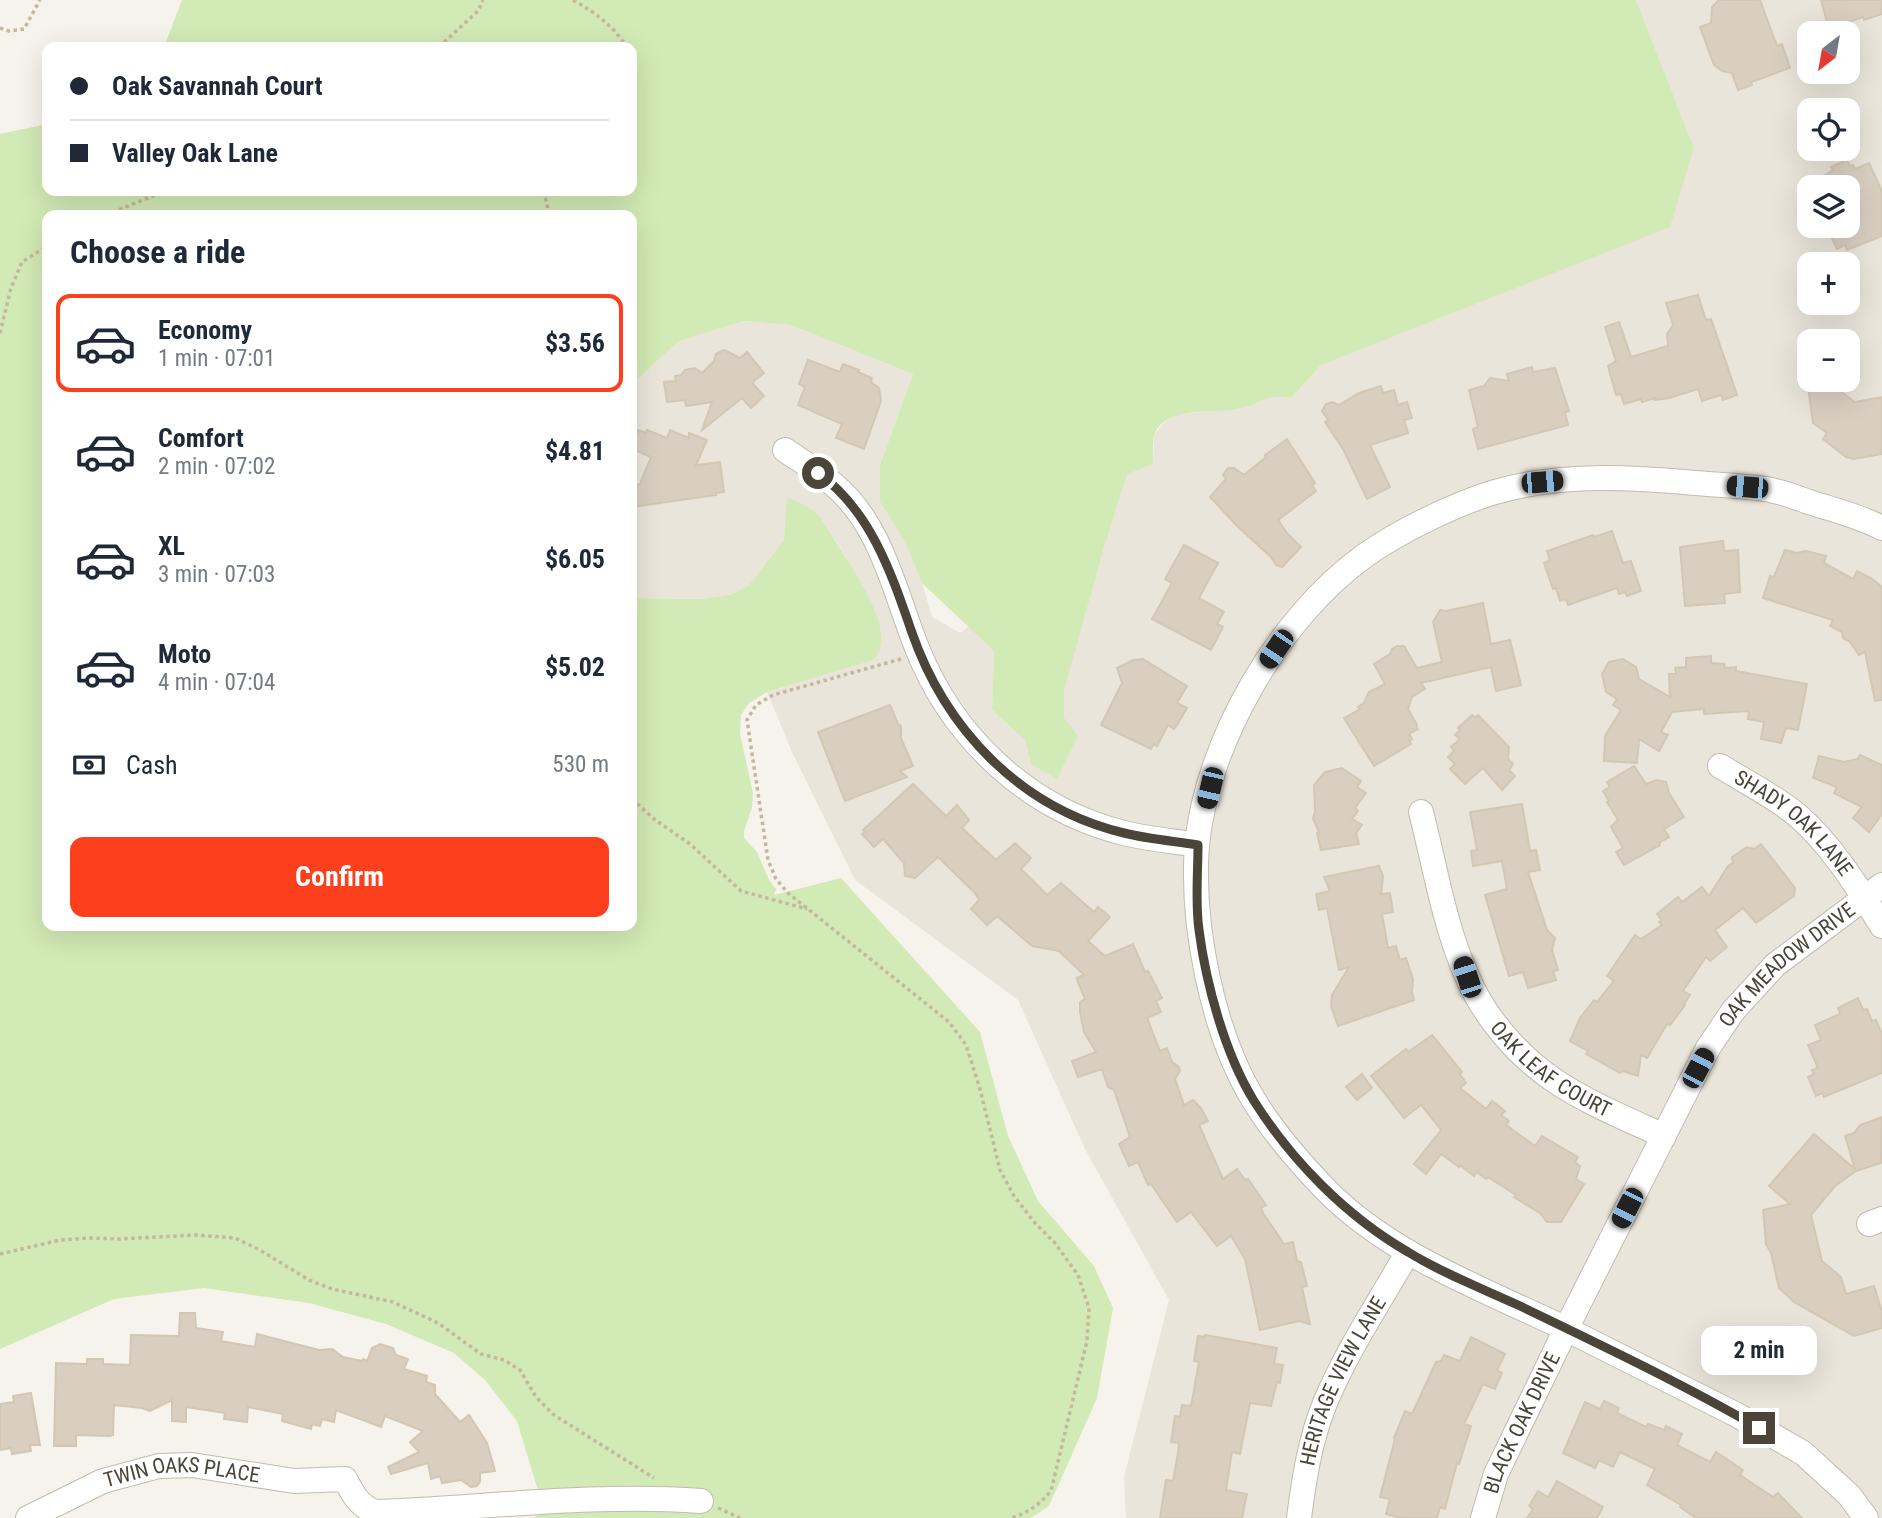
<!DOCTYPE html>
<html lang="en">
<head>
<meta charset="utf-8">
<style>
	:root { --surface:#fff; --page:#f6f6f7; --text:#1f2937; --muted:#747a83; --line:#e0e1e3; --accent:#fc3f1d }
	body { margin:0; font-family:"Roboto Condensed",sans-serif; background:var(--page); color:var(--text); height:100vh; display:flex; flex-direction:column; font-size:26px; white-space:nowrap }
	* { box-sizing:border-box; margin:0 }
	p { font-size:23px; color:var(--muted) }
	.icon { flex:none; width:38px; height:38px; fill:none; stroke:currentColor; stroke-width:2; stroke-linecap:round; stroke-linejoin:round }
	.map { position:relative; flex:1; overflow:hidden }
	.sheet { position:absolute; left:42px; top:210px; width:595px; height:721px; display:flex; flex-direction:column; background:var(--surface); border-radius:14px; box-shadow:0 7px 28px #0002 }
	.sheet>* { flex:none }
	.banner { position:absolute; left:42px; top:42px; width:595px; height:154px; border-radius:14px; box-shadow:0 7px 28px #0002; display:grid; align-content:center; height:154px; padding:0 28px; background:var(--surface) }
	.needle { width:46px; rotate:211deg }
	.controls { position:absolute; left:1797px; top:21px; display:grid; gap:14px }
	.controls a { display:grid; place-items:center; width:63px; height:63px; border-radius:14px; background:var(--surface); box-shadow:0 7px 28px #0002; font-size:35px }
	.end { position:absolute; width:32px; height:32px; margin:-16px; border:9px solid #4b4439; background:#fff; box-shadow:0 0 0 4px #fff }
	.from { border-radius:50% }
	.bubble { position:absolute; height:49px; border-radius:14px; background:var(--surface); box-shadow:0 7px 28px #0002; font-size:23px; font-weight:700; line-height:49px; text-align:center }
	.car { position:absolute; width:21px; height:42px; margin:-21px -10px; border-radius:9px; box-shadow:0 0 5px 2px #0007; background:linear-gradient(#222 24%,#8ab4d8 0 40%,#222 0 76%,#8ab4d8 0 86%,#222 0) }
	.banner b { display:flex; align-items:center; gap:24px; height:66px; font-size:26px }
	.banner b+b { border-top:2px solid var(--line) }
	.banner i { width:18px; height:18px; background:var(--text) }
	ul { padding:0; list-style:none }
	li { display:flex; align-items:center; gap:21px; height:98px; margin:0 14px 10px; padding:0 14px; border:4px solid transparent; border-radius:14px }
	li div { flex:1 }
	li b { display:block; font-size:26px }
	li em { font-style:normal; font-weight:700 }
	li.on { border-color:var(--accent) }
	li>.icon { width:63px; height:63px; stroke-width:1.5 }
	h2 { padding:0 28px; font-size:32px; line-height:84px }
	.pay { display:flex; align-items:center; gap:18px; height:77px; padding:0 28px; font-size:26px }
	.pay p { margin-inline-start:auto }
	.cta { display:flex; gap:14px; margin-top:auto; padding:14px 28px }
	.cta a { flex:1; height:80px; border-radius:14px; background:var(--accent); color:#fff; font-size:28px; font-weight:700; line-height:80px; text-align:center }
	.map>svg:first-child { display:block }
</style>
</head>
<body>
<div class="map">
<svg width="1882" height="1518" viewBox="0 0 1882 1518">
	<rect width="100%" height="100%" fill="#f6f3ec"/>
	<path fill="#eae5da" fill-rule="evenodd" d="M1636,0H1882V1518H1126L1124,1477L1169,1300L1085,1149L1018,1000L855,880L792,752L767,692L871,661L860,581L840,547L825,527L788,498L784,540L749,585L733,594L702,599L632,598V384L679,341L744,321L791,325L913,374L880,465V502L903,538L922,583L932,617L960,633L978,619L994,651L992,710L1025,740L1031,764L1064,718V691L1104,548L1127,473L1153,464L1154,435L1164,422L1175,414L1240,409L1271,396L1291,398L1321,365L1694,148ZM1810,33H1848V72H1810ZM1810,110H1848V149H1810ZM1810,187H1848V226H1810ZM1810,264H1848V303H1810ZM1810,341H1848V380H1810Z"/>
	<path fill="#d2eab5" d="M182,0H1636L1694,148L1670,227L1321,365L1291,398C1261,394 1263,404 1238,409C1212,414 1164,405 1154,436C1152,444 1153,456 1153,464L1127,474L1104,548L1064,691V718L1078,736L1057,779L1031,764L1025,740L992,710L994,651L922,583L903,538L880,502V465L913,374L791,325L744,321L679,341L632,384V215H47V926H632V598L702,599L733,594L749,585L784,540L787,497C799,503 816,509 823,522C837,547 908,636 871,661L767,692L749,703L741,715L740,734L753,793L752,808L744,831V838L757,852L769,880L776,889L774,895L841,878L980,1032L1008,1136L1038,1201L1094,1266L1113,1308L1097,1398L1049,1506L1031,1518H534L539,1514V1494L517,1421L485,1380L454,1353L386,1324L309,1303L204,1288L114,1299L0,1349V134L47,124V191H632V47H164Z"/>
	<g fill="#d8cfc1" stroke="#d3c7b4" stroke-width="2">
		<path d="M1719,0H1760L1777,46L1782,44L1790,68L1751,82L1752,85L1738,90L1732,73L1722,71L1714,65L1700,27L1711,23L1712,7Z"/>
		<path d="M1821,0H1882V14L1864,20L1863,17L1829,29Z"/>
		<path d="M1847,160L1850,166L1853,165L1855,169L1869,163L1882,191V236L1847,250L1845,245L1837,249L1826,226H1848V187H1799L1822,177L1833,170L1831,167Z"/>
		<path d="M1698,295L1706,320L1711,319L1737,395L1723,400L1721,395L1702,401L1698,389L1669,398L1655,400V398L1642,402L1641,399L1624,404L1621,394L1616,395L1608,366L1616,361L1605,327L1619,322L1631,357L1668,346L1667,334L1673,325L1666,303Z"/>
		<path d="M724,350L740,358L747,352L764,373L754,381L753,384L764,396L751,408L742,398L702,430L712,402L686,406L685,400L667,402L664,382L676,381L675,376L681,375L685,370L695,368L702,373L714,361L716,354Z"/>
		<path d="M808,360L840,372L843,364L859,370L858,372L872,378L871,382L879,388L881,401L864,449L836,438L842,424L798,405L805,387L799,384Z"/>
		<path d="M1532,367L1533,372L1555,368L1569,411L1565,412L1568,425L1478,449L1473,429L1478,427L1469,390L1484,386L1490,378L1509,381L1507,374Z"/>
		<path d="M1807,380H1839L1840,391L1855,402L1882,397V454L1854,459L1846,457L1823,439L1827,433L1813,423Z"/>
		<path d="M1381,386L1383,393L1394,390L1398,405L1407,402L1412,418L1404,420L1408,433L1370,445L1390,487L1367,499L1343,449L1325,422L1328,420L1322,411L1326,404L1332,402L1339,405L1359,393Z"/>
		<path d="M638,430L646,433L647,430L667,438L670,430L689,438V433L707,440L696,465L720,462L724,492L716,493V495L632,507V486L640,484L651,457L632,449Z"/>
		<path d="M1287,439L1315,483L1312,485L1316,491L1278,520L1287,533L1301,547L1282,567L1276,565L1271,557L1238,527L1210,497L1226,479L1223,475L1228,468H1234L1244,475L1266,457L1265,455Z"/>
		<path d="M1612,531L1623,563L1631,561L1641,591L1627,596L1625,592L1619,594L1617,588L1568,605L1566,599L1560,601L1556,588L1553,589L1544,563L1550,560L1547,551L1593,535L1594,537Z"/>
		<path d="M1723,541L1724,551L1738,550L1740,592L1724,594L1725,603L1685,606L1680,547Z"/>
		<path d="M1184,545L1218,563L1199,598L1224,612L1217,624L1223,627L1211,650L1152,619L1172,583L1165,579Z"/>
		<path d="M1785,550L1796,553L1806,551L1826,556L1824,563L1853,579L1857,571L1871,578L1882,587V700L1875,701L1865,652L1859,655L1850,642L1843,638L1842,632L1830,626L1833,620L1763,598L1770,576L1774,577Z"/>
		<path d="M1483,603L1491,644L1510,640L1521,685L1496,691L1491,667L1421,683L1425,689L1412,697L1408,709L1417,725L1416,726L1418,729L1409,734L1412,739L1409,741L1411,744L1374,766L1344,718L1360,709L1358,707L1364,703L1369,692L1385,684L1374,664L1390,654L1392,649L1397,646H1404L1417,668L1442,662L1433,622L1440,610L1446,611Z"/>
		<path d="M1711,656V663L1724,664L1725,668L1736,667V671L1807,684L1798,730L1786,728L1781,743L1761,739L1764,722L1748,719L1749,711L1704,714V709L1672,712L1661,732L1668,735L1659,751L1639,739L1637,763L1604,761L1605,736L1621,710L1613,705L1617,699L1606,692L1602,674L1609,662L1623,659L1636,667L1639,679L1670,697L1669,674H1676L1675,668L1686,667V658Z"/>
		<path d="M1143,659L1187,686L1177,703L1187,708L1177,725L1174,729L1168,725L1157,746L1154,744L1151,749L1101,725L1122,683L1117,668L1133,660Z"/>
		<path d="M890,705L898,724L901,726V738L913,766L900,771L907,777L845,801L818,732Z"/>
		<path d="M1472,715L1475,717L1478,715L1509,747L1508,759L1513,764L1509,770L1515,776L1502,790L1483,768L1465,784L1450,769L1455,764L1448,757L1454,751L1451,747L1460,739L1455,735L1460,730L1458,728Z"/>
		<path d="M1860,755L1882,765V814L1869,832L1853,818L1862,807L1834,793L1837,787L1813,778L1819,756L1844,762L1858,759Z"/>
		<path d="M1634,766L1646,784L1657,780L1666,782L1669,793L1684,817L1664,829L1669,837L1659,843L1660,845L1624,865L1616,852L1623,848L1611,827L1618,820L1607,802L1609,801L1603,791L1610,787L1607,782Z"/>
		<path d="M1342,768L1361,781L1357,787L1366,793L1355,808L1358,811L1352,819L1362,825L1356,833L1359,844L1321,850L1317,833L1319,832L1313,818L1315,812L1314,785L1325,772Z"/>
		<path d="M913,784L946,816L957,805L969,820L962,828L996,860L1015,843L1031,858L1021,869L1047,895L1061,883L1094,912L1098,907L1110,917L1088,941L1105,956L1133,944L1145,972L1148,971L1162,998L1156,1001L1161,1012L1147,1018L1160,1051L1167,1048L1172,1062L1178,1066L1180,1071L1175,1079L1184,1105L1193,1100L1201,1108L1208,1121L1199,1125L1223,1179L1237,1169L1245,1180L1248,1179L1266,1205L1261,1208L1263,1213L1284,1244L1293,1242L1297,1261L1301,1262L1307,1286L1302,1287L1310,1324L1299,1321L1260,1330L1245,1259L1231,1236L1217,1246L1191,1212L1177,1222L1151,1184L1148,1185L1138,1162L1129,1166L1119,1144L1130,1137L1114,1090L1108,1087L1102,1069L1078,1077L1072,1061L1096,1052L1084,1032L1080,1012V1002L1085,999L1077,980V978L1084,975L1059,951L1032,946L997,916L987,925L971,909L979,900L975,893L938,857L915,878L905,876L904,863L883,839L874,847L862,834L865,832L863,830Z"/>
		<path d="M1522,804L1530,851L1536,850L1540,870L1528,872L1547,930L1555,938L1552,950L1558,970L1553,971L1556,980L1528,988L1523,972L1509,976L1485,895L1507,889L1502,861L1473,866L1471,851L1477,850L1470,812Z"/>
		<path d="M1761,844L1795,888L1794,896L1756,923L1743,908L1715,930L1727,947L1710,961L1706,957L1683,991L1690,995L1684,1004L1685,1005L1670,1025L1667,1024L1647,1058L1641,1055L1638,1076L1622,1071L1620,1073L1586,1054L1588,1051L1570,1041L1580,1018L1594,1000L1597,1002L1614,981L1607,976L1635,935L1641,939L1662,925L1659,922L1662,920L1657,914L1678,897L1682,902L1702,887L1709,896L1728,866L1733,863L1732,857L1747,847L1754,849Z"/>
		<path d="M1379,866L1383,876L1381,894L1390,893L1393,912L1382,914L1388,948L1396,946L1400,960L1406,958L1413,979L1412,992L1414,1000L1338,1026L1331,1006L1332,995L1349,967L1339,970L1327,908L1319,910L1316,894L1330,891L1324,877Z"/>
		<path d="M1858,998L1863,1010L1867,1009L1872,1021L1876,1020L1882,1034V1073L1824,1097L1822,1093L1816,1096L1808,1077L1814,1074L1812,1070L1818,1068L1808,1045L1821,1040L1815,1025L1840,1014L1838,1008Z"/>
		<path d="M1432,1035L1462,1072L1460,1074L1466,1083L1460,1088L1486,1109L1492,1101L1505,1111L1501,1115L1509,1121L1506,1125L1535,1146L1542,1136L1578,1157L1575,1162L1580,1166L1576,1179L1584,1184L1561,1222H1547L1541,1214L1514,1197L1516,1195L1488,1177L1486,1179L1477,1172L1474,1176L1460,1165L1459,1167L1441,1154L1426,1174L1414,1164L1441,1130L1421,1105L1404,1118L1371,1076L1406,1049L1408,1052Z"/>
		<path d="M1362,1074L1372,1088L1357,1100L1346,1087Z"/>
		<path d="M1882,1117L1881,1163L1856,1171L1835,1186L1811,1215L1822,1261L1841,1277L1846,1294L1874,1286L1882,1312V1328L1854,1336L1794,1302L1779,1288L1771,1253L1766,1244L1763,1210L1790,1204L1769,1186L1814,1134L1855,1169L1845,1136L1854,1133L1860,1125Z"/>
		<path d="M180,1313H195L196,1328L223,1332L221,1341L255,1347L257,1334L319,1350L332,1349L343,1357L362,1361L363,1359L367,1361L372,1348L380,1344L393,1348L396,1355L408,1359L404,1369L427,1376L426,1382L435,1385V1394L460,1422L469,1415L487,1443L495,1471L480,1473V1482L477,1486L471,1487L461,1480L442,1483L440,1476L431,1479L428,1463L391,1474L388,1467L419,1452L410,1442L423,1431L385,1416L381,1427L336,1410L334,1422L322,1419L320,1426L312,1424L311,1429L282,1421L283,1414L248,1407L247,1422L224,1419L225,1413L186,1407V1422L172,1421V1400L150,1411L142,1408L114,1405L113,1435L110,1436L76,1435V1446H54L56,1363L87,1364V1359H103V1364L130,1365L131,1335L179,1336Z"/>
		<path d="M1205,1335L1277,1348L1274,1364L1283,1365L1280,1383L1277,1382L1271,1406L1250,1403L1240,1454L1232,1452L1226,1490L1247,1494L1242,1518H1160L1166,1480L1173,1481L1178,1453L1179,1443L1171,1442L1175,1416L1180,1417L1182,1405L1191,1406L1199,1362L1194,1361L1198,1336L1205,1337Z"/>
		<path d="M1471,1337L1505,1354L1497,1370L1502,1373L1495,1389L1483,1384L1464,1424L1471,1426L1459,1464L1457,1463L1445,1509L1440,1507L1437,1518H1401L1386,1514L1390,1499L1380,1497L1395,1439L1394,1438L1405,1411L1412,1414L1436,1362L1441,1361L1444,1355L1460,1361Z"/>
		<path d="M31,1393L40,1445H30L31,1451L12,1454L11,1448L0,1450V1404L14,1402L13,1396Z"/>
		<path d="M1604,1401L1619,1408L1617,1413L1646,1427L1648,1424L1664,1430L1666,1426L1682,1434L1677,1445L1710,1462L1716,1452L1743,1470L1740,1475L1773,1497L1778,1493L1802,1518H1696L1680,1507L1681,1505L1647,1485L1655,1469L1620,1452L1613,1467L1599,1460L1595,1468L1563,1453L1585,1402L1600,1409Z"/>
		<path d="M1557,1481L1603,1507L1597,1518H1527L1533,1509L1529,1506L1538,1491L1548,1497Z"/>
	</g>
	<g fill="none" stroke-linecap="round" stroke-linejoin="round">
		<g stroke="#c2bbae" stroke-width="26">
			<g id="minor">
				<path d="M785,450C801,461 818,471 833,484C881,523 895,593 917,648C953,738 1028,809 1124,833C1148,839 1173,841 1197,845"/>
				<path id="s1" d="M1882,528C1859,516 1834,510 1809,502C1795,497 1780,491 1765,489C1742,486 1718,485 1695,483C1629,477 1560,473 1495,492C1455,504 1397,532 1363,557C1279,618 1207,741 1197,845C1191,924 1212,1031 1253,1099C1273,1132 1300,1163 1326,1190C1391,1256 1484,1289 1566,1329L1708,1048L1733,1011L1775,965L1882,885"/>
				<path id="s2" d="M1720,766C1746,782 1774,796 1797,815C1832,845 1858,888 1882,926"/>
				<path id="s3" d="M1421,812C1435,866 1444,925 1467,976C1484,1017 1518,1056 1555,1081C1588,1103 1627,1119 1664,1136"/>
				<path d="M1869,1224L1882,1219"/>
				<path id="s4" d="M28,1518L103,1481L159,1466L192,1465L294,1481L345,1479C353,1494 359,1506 375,1512C483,1508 592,1493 701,1501"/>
				<path id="s5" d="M1299,1518C1304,1479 1310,1440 1325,1403C1346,1352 1380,1301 1408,1252"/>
				<path id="s6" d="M1483,1518L1496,1474L1566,1329L1737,1415L1803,1453L1849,1495L1866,1518"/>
			</g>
		</g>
		<g stroke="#c4b79f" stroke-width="3.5" stroke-dasharray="3.5 3.5" stroke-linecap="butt">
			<path d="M573,0C596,13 612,25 627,47"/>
			<path d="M0,28L9,31L24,29L40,0"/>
			<path d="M439,47L478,11L483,0"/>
			<path d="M544,191L549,215"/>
			<path d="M106,215L165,191"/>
			<path d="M0,333L11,288L22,262L47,246"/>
			<path d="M901,659L773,695L756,705L747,720L768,860L776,879L788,893L949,1022L966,1045L980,1089L1000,1170L1014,1196L1035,1223L1055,1243L1078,1275L1089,1308L1087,1341L1051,1491C1039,1505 1028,1513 1011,1518"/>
			<path d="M632,799L654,819L690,844L741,891L807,909"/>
			<path d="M0,1254L60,1240L90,1238L119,1239L195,1235L235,1238L258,1249L309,1280L332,1289L393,1302L438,1323L481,1354L504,1360L520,1370L536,1397L554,1415L654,1478"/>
			<path d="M718,1508L740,1518"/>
		</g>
		<use href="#minor" stroke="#fff" stroke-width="24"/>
	</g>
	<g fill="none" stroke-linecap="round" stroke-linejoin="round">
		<path stroke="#4b4439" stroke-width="9" d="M818,473C870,510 891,572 911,630C945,729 1020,808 1124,833C1148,839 1173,841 1198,845C1198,873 1195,902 1199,930C1206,984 1225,1054 1254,1101C1292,1161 1346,1216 1408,1252C1442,1273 1481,1288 1518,1305C1599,1344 1681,1383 1759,1428"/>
	</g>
	<g text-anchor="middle" stroke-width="5" stroke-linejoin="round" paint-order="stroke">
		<g font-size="21" fill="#4b4439" stroke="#fff">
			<text dy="7" stroke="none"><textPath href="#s2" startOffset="94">SHADY OAK LANE</textPath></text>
			<text dy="7" stroke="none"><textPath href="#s1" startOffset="1974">OAK MEADOW DRIVE</textPath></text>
			<text dy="7" stroke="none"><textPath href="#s3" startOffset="299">OAK LEAF COURT</textPath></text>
			<text dy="7" stroke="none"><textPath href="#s5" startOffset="145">HERITAGE VIEW LANE</textPath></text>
			<text dy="7" stroke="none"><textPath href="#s6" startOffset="103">BLACK OAK DRIVE</textPath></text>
			<text dy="7" stroke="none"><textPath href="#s4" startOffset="164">TWIN OAKS PLACE</textPath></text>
		</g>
	</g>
</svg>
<div class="controls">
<a><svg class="needle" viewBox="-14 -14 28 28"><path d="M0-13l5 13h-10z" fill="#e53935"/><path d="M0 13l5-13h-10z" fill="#747a83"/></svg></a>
<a><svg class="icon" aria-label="locate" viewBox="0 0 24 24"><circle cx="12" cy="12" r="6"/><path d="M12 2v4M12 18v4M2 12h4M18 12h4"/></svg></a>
<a><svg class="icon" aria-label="layers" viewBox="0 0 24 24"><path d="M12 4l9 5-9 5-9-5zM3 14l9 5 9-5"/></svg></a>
<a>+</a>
<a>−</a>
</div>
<i class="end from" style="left:818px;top:473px"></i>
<i class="end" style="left:1759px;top:1428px"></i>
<div class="bubble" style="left:1701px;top:1326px;width:116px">2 min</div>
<i class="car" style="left:1542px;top:482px;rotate:85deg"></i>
<i class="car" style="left:1747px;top:487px;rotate:275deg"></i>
<i class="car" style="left:1276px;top:649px;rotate:214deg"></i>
<i class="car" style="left:1210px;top:788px;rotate:193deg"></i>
<i class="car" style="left:1467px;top:977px;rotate:342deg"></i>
<i class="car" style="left:1698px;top:1068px;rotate:28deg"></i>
<i class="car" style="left:1627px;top:1208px;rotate:207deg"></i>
<div class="banner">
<b><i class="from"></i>Oak Savannah Court</b>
<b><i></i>Valley Oak Lane</b>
</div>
<section class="sheet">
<h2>Choose a ride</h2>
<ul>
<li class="on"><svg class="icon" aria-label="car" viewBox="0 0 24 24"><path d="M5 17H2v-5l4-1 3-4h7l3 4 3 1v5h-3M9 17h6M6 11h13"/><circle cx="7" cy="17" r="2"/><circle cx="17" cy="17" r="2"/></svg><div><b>Economy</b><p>1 min · 07:01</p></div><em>$3.56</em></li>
<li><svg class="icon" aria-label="car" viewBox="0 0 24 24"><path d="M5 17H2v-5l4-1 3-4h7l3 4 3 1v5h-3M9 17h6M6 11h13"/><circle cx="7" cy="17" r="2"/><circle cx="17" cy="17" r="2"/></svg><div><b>Comfort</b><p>2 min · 07:02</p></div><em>$4.81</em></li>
<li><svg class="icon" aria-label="car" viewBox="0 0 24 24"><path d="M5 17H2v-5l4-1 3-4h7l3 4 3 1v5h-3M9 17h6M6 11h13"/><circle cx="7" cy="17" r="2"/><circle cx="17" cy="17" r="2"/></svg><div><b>XL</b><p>3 min · 07:03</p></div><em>$6.05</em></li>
<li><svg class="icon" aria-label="car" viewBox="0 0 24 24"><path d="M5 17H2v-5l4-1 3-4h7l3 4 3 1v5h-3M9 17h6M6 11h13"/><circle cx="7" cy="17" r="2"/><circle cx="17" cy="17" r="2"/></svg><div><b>Moto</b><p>4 min · 07:04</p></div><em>$5.02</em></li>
</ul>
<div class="pay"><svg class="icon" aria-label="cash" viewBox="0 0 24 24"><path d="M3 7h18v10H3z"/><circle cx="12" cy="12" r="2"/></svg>Cash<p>530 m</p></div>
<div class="cta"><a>Confirm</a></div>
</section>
</div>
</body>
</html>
